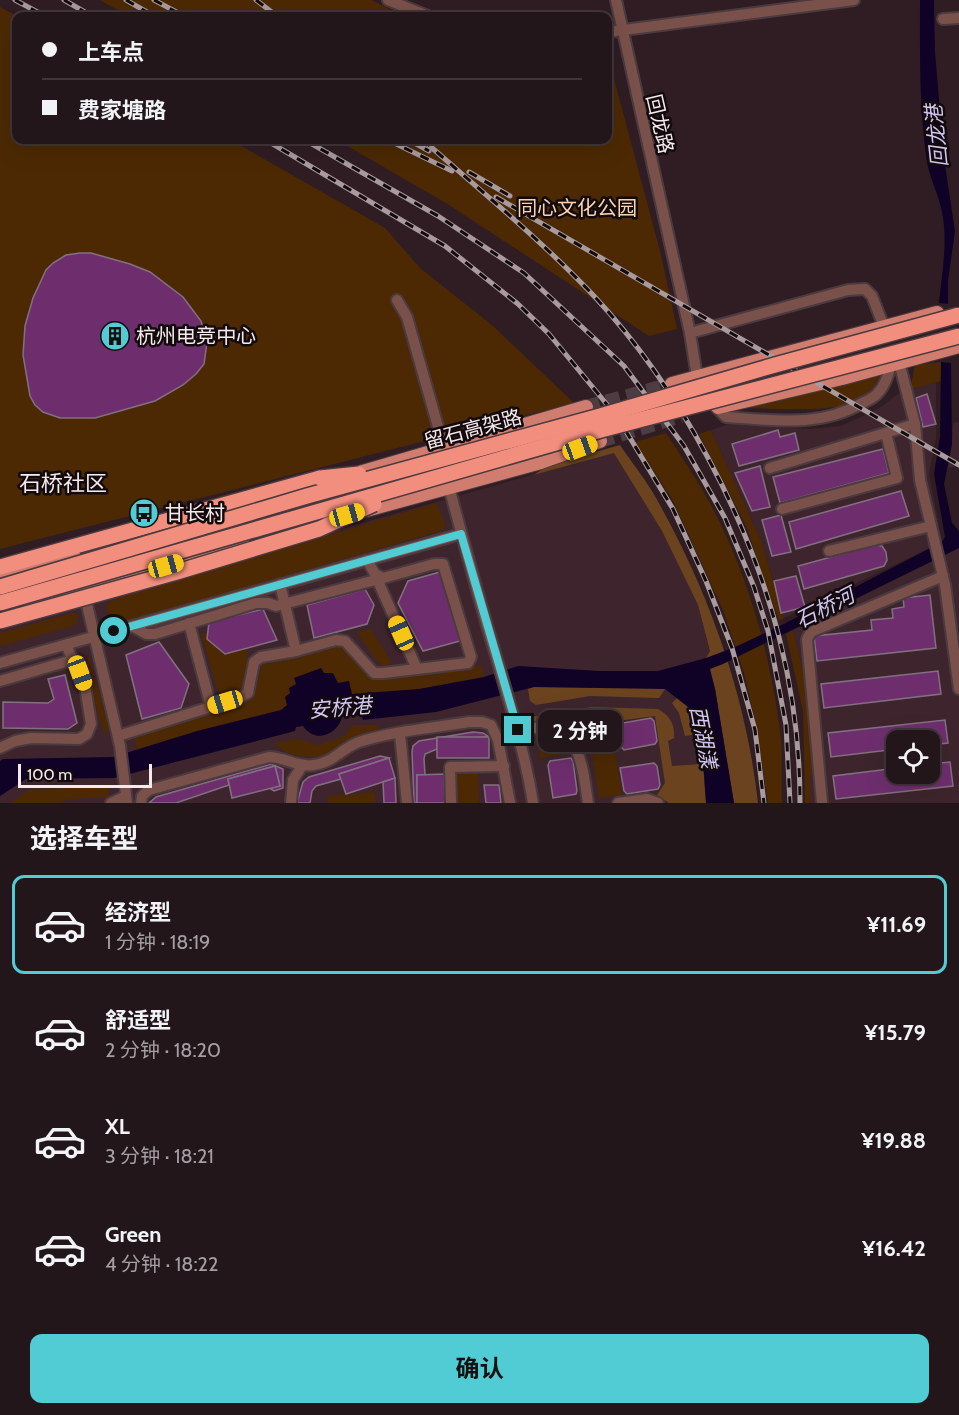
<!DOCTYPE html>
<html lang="zh">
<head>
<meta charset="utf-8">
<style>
	:root { --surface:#23161a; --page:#2f2327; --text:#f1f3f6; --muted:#a39fa2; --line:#403539; --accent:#51ccd4 }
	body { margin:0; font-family:Cabin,"Noto Sans SC",sans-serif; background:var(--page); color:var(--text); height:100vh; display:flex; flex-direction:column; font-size:22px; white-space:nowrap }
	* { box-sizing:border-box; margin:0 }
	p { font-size:20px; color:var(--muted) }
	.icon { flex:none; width:33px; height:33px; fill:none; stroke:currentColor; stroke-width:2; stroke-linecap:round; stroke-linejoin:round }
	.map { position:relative; height:803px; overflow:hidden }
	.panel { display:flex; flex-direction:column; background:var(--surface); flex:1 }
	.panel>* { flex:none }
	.banner { position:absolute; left:12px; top:12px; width:600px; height:132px; border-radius:12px; box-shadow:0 6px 24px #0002,0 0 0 2px var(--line); display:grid; align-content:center; height:132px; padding:0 30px; background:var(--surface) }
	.controls { position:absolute; left:886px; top:730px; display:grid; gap:12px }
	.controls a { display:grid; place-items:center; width:54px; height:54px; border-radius:12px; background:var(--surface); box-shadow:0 6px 24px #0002,0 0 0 2px var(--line); font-size:30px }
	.scale { position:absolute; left:18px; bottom:15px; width:134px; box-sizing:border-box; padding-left:6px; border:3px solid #f5e9ec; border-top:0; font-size:16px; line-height:21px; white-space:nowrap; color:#f5e9ec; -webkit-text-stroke:4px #120a0c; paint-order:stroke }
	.end { position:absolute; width:27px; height:27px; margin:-14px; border:8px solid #51ccd4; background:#111; box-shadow:0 0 0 3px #111 }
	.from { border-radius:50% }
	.bubble { position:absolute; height:42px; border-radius:12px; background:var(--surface); box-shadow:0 6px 24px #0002,0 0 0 2px var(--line); font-size:20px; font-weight:700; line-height:42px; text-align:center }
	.car { position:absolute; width:18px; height:36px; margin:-18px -9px; border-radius:8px; box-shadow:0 0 4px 2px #0007; background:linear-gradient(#f5c518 24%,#345 0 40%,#f5c518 0 76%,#345 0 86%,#f5c518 0) }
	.banner b { display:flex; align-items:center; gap:21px; height:57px; font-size:22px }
	.banner b+b { border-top:2px solid var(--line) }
	.banner i { width:15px; height:15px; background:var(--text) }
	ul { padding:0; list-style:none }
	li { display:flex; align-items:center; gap:18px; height:99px; margin:0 12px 9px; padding:0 18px; border:3px solid transparent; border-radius:12px }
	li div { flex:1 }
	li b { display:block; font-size:22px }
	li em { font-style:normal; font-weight:700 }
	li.selected { border-color:var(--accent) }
	li>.icon { width:54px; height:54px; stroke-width:1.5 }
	h2 { padding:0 30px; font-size:27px; line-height:72px }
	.button { display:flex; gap:12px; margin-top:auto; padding:12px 30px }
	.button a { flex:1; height:69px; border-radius:12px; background:var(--accent); color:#111; font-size:24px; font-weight:700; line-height:69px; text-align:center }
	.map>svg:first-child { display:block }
</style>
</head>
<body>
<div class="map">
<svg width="959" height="803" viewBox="0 0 959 803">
	<rect width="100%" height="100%" fill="#2f1d23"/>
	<g fill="#3e252d" fill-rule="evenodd">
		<path d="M936,382V438L929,474L942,542L784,618L762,543L711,430L729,424L811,429L841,426L878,409L898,394Z"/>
		<path d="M959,422V466L948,468L952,444L953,423Z"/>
		<path d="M614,452L662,531L698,605L710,651L706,658L723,803H0V625Z"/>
		<path d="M959,548V803H806L807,687L793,630ZM897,741H930V774H897Z"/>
	</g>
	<g fill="#4c2903">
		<path d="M100,0H371L404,16H128Z"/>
		<path d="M0,7L17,16L16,140H231L385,228L420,268L493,326L574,403L0,549Z"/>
		<path d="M608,56L661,255L677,329L649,336L449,205L337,140H608Z"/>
		<path d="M941,362V381L910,390L915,365Z"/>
		<path d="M881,375C864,410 829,409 795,409C776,409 757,408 738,408Z"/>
		<path d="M711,430L762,543L784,618L779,621L746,526L699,434Z"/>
		<path d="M666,433C679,453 692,472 703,491C745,563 769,648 780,730C783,754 781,779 782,803H768L756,724L744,673L723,610L672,499L635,442Z"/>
		<path d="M436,503L445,522L444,530L121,623H114L109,616L106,605L112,600Z"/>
		<path d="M76,612L78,620L73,626L0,646V633Z"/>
		<path d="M243,624L247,640L248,686C241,694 228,696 218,692L201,634Z"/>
		<path d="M371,629L392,663L384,666L377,662L357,632Z"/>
		<path d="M793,630L807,687L815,774L810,776L811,803H805L803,711L786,634Z"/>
		<path d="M340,646L374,678L481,665L484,677L419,689L352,705L337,683L296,684L287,705L282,710L137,750L134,736L251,700L256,689L262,665Z"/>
		<path d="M81,654L90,659L109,729L104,735Z"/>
		<path d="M352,725H378L376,735C349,747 326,762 295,755C287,753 280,750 275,743L299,739L318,745L344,736Z"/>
		<path d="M537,735C555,736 561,735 564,754L540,759Z"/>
		<path d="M614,743L622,795L599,798L591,747Z"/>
		<path d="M478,772L479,803H454V773Z"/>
		<path d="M108,786L109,797L70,799L59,803H10L29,790Z"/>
		<path d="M375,792V803H328V796Z"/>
	</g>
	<g fill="#6b441f">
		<path d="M620,445C632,463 646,480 656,498C709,592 746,695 758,803H734L715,689L706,658L710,651L698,605L662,531L614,453L533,475L552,464Z"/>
		<path d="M534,687L655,688L665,689L659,698L590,696L536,705L530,701L528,689Z"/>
		<path d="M678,697L688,707L698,734L685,736L679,713L672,703Z"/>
		<path d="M592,707L658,709C670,716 675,724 674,738L668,741L672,766L703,764L706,803H669L657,795L665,783L655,716L563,728L540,722L533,724L531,717Z"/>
	</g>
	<g fill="#100227">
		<path d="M920,0H934L935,52L944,159L955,231L948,281V304L939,303C942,274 948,241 942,212C938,192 928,176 926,155C919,104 920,51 920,0Z"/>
		<path d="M941,362L951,363L952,444L944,484L952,523L959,531V548L723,664L710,669L715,689L734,803H706L702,746L694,721L688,707L665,689L534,687L436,712L363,720L361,715L349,716V713H343C340,734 316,745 303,726L296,727L295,731L114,778L26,779L0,796V761L3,759L113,757L197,731L281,710L287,705L285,697L290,693L289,688L296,684L294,678L321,668L324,673H333L338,683L349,681L352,694L419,689L484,677L518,666L599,671H658L706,658L735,647L780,626L942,542L945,537L934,474L940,437Z"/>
	</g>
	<g fill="#6e2e6e" stroke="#817180" stroke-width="1.5">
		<path d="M80,253H91L130,264L150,272L183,297L201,321L207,342L204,364L196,374L183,385L155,401L95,418H60L43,412L35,405L30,396L23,355L25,326L33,298L46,270L53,263L66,255Z"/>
		<path d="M927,394L936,424L923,427L916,398Z"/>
		<path d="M778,430L780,437L795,433L799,450L739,466L732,444Z"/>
		<path d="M883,449L889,473L780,503L773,477Z"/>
		<path d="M760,466L770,507L752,511L735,473Z"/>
		<path d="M901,491L909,516L796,549L789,522Z"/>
		<path d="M781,515L791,552L772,556L762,520Z"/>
		<path d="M875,545L882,546L886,552L887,560L884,566L804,589L798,566Z"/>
		<path d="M440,572L460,641L423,651L398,603L408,581Z"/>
		<path d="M796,576L805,607L781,613L774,581Z"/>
		<path d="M365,589L374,605L367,624L314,638L307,605Z"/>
		<path d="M930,595L936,648L817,661L814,636L872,630L871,620L893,618L892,609L904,607L903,598Z"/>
		<path d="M263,609L277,640L225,654L207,639L209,622Z"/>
		<path d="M159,642L189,684L181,708L142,719L126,655Z"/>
		<path d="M938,671L941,694L824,708L821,684Z"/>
		<path d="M65,675L77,723L68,729L3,728V702L48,703L54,699L48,679Z"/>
		<path d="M603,710L606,713L609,733L607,736L577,742L574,739L569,716Z"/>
		<path d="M651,718L654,721L657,741L655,744L624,750L621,747L617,724Z"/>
		<path d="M945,720L948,743L930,745V741H897V749L831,757L828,733Z"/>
		<path d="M473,732L483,733L489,737L437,740V749L425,754L424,759L425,775H417V803H414L412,752L413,746L419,741Z"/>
		<rect x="437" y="737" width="52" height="21"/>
		<path d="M380,756L389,758L339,774L341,779L316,786L312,791L310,803H297L303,782L309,777Z"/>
		<path d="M389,758L395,778L346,794L339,774Z"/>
		<path d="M571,758L573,761L577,791L576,794L553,798L548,765L550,761Z"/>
		<path d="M950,762L953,786L836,799L833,776L897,768V774H930V764Z"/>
		<path d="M654,763L657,766L660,785L658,789L627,794L624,791L620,768Z"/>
		<path d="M271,764L283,769V788L274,791L269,788L280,786L275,766L228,779L229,785L176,803H149L156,797Z"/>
		<path d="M275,766L280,786L232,798L228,779Z"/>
		<path d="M444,774L445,803H417V775Z"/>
		<path d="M395,778L396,803H384L383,782Z"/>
		<path d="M484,785H499L501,803H486Z"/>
	</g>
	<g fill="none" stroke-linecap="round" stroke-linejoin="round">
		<g stroke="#4d3c41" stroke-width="14" stroke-dasharray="14 7" stroke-linecap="butt">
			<path d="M586,407L672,384"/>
			<path d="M600,441L681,416"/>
		</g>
		<g stroke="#4b3a3f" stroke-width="14">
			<g id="minor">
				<path d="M388,0L428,16"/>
				<path d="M616,0L690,333L697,377L704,395L726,417C773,420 820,428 862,403C867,401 873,398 877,394C885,386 888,375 891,365"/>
				<path d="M943,19L959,18"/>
				<path d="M608,32L854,0"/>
				<path d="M397,300L407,317L444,448"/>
				<path d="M690,333L848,290L865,289L872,296L884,327"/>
				<path d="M899,362L915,424L920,480L945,585L959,689"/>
				<path d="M770,468L915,424"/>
				<path d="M449,487C464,543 479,600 496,656C510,705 525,753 533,803"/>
				<path d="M782,509L897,478L886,433"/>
				<path d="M829,551L931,526"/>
				<path d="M377,579L417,669"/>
				<path d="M280,584L296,651"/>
				<path d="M84,592L120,746L127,803"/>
				<path d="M189,623L211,707"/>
				<path d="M132,626L146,634H155L256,603H268L276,606L383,578"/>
				<path d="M0,663L461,534"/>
				<path d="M0,681L72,660"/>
				<path d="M518,730C525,729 534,727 541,728C582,728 583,772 588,803"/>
				<path d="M400,734L407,803"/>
				<path d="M118,736L239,698L248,693L254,662L261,657L296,651L336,640L345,641L374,673H383L468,663L471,657L443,564H434L383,578L375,574L367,560"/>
				<path d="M0,748L15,741L31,738L79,739L87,734L91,724L85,686L66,645"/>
				<path d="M111,803L126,796"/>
				<path d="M141,803L142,796L149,790L269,757C285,757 298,768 314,765C333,763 342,748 359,742C393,731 433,728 469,722H482L491,725L498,740L510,803"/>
				<path d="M291,803L293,780L302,766"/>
				<path d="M451,803L450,767L504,766"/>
				<path d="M618,803L647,799L658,803"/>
				<path d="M822,803L807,639L811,632L943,576"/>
			</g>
		</g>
		<g stroke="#4b3a3f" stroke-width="16">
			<g id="major">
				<path d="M672,384L937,313"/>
				<path d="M718,407L842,378L959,346"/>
				<path d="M349,476L586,407"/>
				<path d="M366,510L541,462L600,441"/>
				<path d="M179,526L253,504"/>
				<path d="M0,578L74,557"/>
				<path d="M31,605L243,544"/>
			</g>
		</g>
		<g stroke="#4b3a3f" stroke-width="18">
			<path id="highway" d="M0,567L320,478"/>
		</g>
		<use href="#minor" stroke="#7a514a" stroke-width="10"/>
		<use href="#major" stroke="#d07d6f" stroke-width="14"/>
		<use href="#highway" stroke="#f28e7e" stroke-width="15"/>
		<g stroke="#a99a9e" stroke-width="5">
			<g id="rail">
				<path d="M15,0L45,16"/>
				<path d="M64,0L92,16"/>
				<path d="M126,0L154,16"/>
				<path d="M154,0L184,16"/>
				<path d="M256,0L277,16"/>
				<path d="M266,140L445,246L518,304L549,334L618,418L673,509L706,581L732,648L755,730L764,803"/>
				<path d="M305,140L438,216L524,273L624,366L684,446L725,518L754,587L768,631L786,725L790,803"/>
				<path d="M388,140L452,171"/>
				<path d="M409,140L429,151"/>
				<path d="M423,140C481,191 541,240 594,296C679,387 750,520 780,641C793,693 800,749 800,803"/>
				<path d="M469,172L510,196"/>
				<path d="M496,197L959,465"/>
			</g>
		</g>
		<use href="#rail" stroke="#120a0c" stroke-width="3" stroke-dasharray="9" stroke-linecap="butt"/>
		<g stroke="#4b3a3f" stroke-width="18" stroke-linecap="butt">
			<g id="highway-bridge">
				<path d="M320,478L359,474"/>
				<path d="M0,587L307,496L600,416L775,365L959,315"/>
				<path d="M0,603L601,430L959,336"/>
				<path d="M0,621L177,572L319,529L374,504"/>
			</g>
		</g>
		<use href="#highway-bridge" stroke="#f28e7e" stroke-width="15"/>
	</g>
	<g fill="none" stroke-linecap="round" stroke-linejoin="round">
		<path stroke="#51ccd4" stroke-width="8" d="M114,631L461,534L518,730"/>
	</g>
	<defs>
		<g id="building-disc" transform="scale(1.5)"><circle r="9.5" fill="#51ccd4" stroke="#120a0c"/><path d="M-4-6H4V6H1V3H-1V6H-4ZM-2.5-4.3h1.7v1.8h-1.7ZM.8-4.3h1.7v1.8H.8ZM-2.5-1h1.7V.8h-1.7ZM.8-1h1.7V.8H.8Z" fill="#111"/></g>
		<g id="bus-disc" transform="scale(1.5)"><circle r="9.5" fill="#51ccd4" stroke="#120a0c"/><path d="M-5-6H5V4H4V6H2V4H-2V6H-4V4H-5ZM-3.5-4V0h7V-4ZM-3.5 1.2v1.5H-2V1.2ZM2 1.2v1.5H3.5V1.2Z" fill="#111"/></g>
	</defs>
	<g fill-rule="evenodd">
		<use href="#building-disc" x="115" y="336"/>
		<use href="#bus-disc" x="144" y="513"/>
	</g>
	<g text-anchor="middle" stroke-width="5" stroke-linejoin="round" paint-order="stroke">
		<g font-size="20" fill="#f5e9ec" stroke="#120a0c">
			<text transform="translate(660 124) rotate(77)" y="7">回龙路</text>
			<text transform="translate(473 429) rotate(-15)" y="7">留石高架路</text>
		</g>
		<g font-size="20" fill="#fad3b2" stroke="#120a0c">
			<text x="577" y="215">同心文化公园</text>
		</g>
		<g font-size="20" fill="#f5e9ec" stroke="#120a0c" text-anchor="start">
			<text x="136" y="343">杭州电竞中心</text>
			<text x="165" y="520">甘长村</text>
		</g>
		<g font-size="21" font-style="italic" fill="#d1c7f3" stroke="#120a0c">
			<text transform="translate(937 136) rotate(-96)" y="7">回龙港</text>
			<text transform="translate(825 608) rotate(-27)" y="7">石桥河</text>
			<text transform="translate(340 708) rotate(-5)" y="7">安桥港</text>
			<text transform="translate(703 737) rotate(79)" y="7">西湖漾</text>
		</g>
		<g font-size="22" fill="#f5e9ec" stroke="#120a0c">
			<text x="63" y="491">石桥社区</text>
		</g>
	</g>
</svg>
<div class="controls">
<a><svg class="icon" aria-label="locate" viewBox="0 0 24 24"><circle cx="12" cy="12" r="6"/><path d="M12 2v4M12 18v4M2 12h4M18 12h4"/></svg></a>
</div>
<div class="scale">100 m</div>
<i class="end from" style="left:114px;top:631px"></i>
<i class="end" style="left:518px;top:730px"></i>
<div class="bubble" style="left:538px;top:710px;width:84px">2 分钟</div>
<i class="car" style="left:580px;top:448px;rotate:70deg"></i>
<i class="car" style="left:347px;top:515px;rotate:74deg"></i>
<i class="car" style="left:166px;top:566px;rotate:74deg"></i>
<i class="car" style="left:401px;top:633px;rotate:336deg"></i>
<i class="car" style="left:80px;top:673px;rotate:160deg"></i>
<i class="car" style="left:225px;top:702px;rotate:253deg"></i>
<div class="banner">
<b><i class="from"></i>上车点</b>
<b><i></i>费家塘路</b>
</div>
</div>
<section class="panel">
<h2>选择车型</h2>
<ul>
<li class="selected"><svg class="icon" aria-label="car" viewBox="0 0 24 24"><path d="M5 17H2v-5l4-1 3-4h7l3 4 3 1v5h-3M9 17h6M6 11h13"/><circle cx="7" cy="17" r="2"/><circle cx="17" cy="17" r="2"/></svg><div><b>经济型</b><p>1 分钟 · 18:19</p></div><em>¥11.69</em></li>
<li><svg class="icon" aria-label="car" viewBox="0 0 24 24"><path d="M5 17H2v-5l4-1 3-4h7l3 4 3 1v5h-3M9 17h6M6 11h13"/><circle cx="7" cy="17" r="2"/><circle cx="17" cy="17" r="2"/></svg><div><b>舒适型</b><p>2 分钟 · 18:20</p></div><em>¥15.79</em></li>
<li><svg class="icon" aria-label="car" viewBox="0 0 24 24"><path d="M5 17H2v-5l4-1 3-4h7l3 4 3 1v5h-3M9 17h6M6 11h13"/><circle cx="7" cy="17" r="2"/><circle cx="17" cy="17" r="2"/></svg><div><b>XL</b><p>3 分钟 · 18:21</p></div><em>¥19.88</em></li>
<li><svg class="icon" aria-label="car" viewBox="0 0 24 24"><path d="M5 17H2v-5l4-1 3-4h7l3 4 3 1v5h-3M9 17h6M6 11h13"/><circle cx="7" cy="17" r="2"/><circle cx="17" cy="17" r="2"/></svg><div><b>Green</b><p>4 分钟 · 18:22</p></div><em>¥16.42</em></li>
</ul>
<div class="button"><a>确认</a></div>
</section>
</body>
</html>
